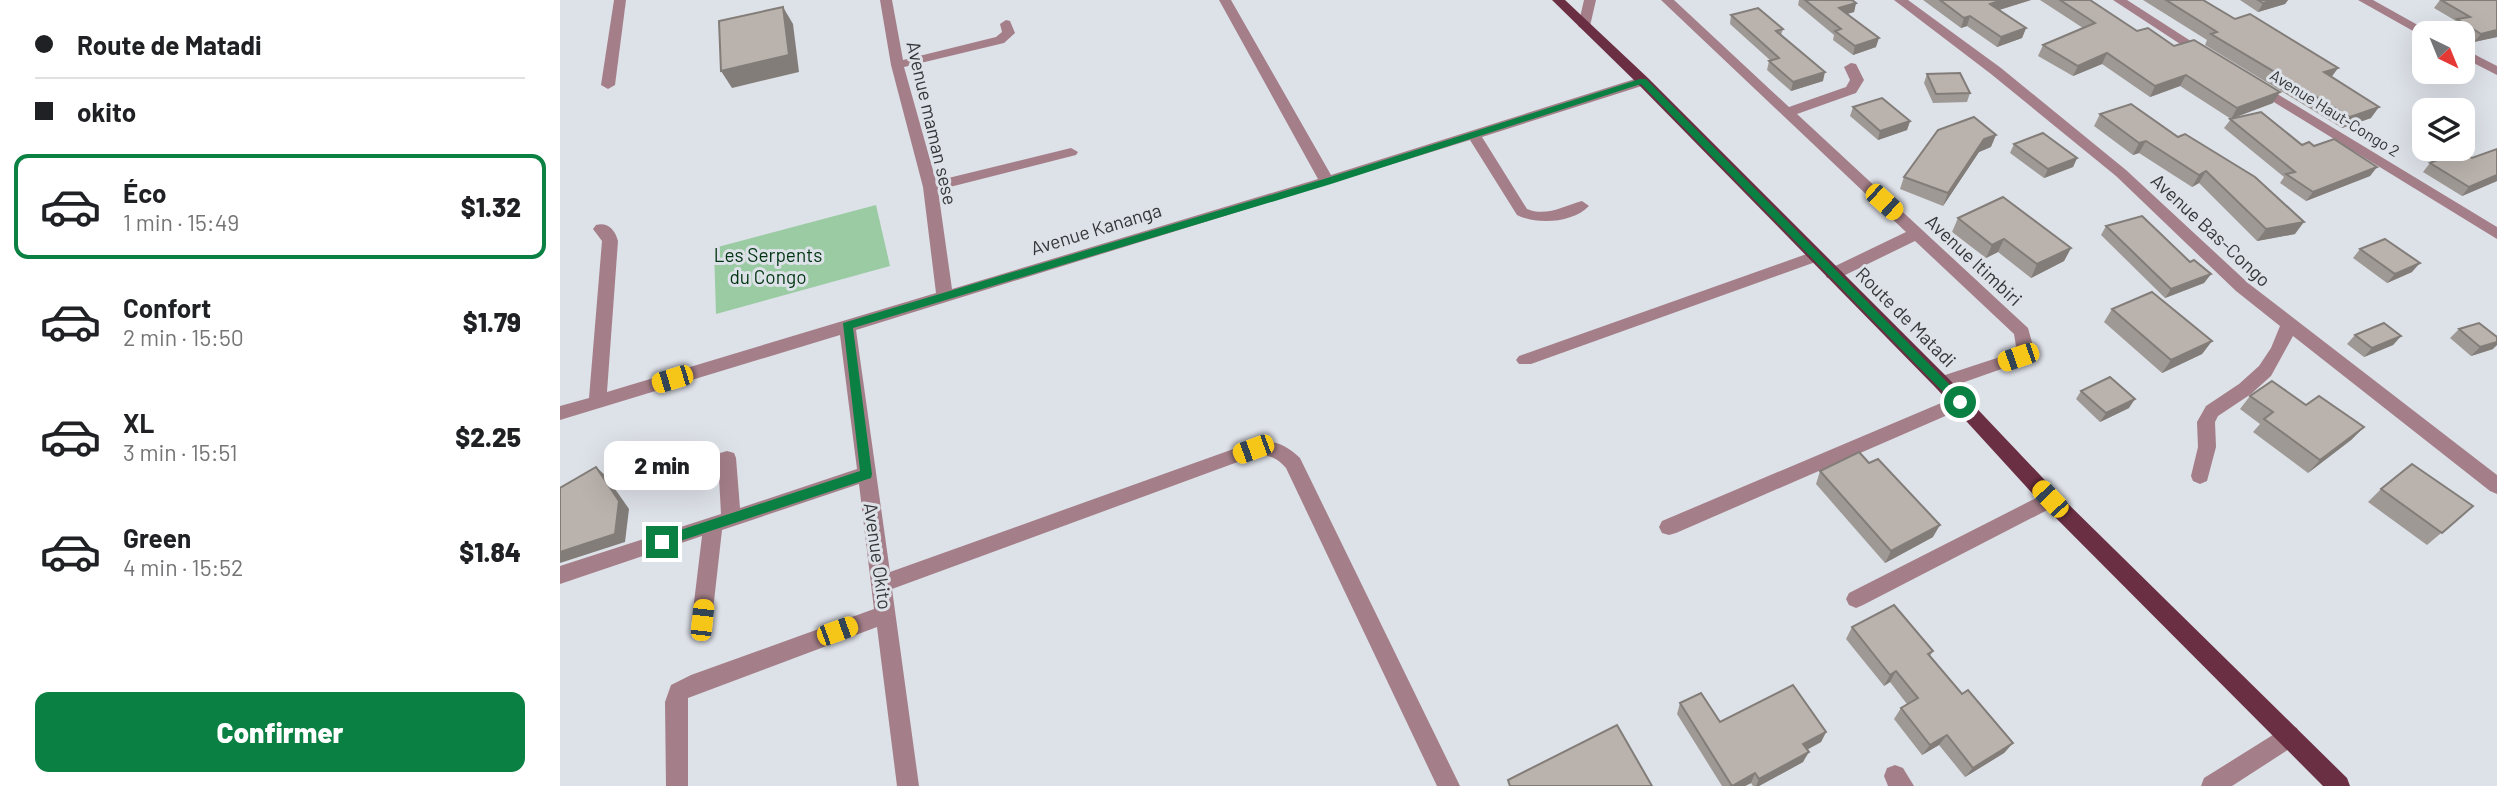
<!DOCTYPE html>
<html lang="fr">
<head>
<meta charset="utf-8">
<style>
	:root { --surface:#fff; --page:#f6f6f6; --text:#202124; --muted:#757577; --line:#e0e0e0; --accent:#0b8043 }
	body { margin:0; font-family:Barlow,sans-serif; background:var(--page); color:var(--text); height:100vh; display:flex; flex-direction:column; font-size:26px; white-space:nowrap }
	* { box-sizing:border-box; margin:0 }
	p { font-size:23px; color:var(--muted) }
	.icon { flex:none; width:38px; height:38px; fill:none; stroke:currentColor; stroke-width:2; stroke-linecap:round; stroke-linejoin:round }
	.map { position:relative; flex:1; overflow:hidden }
	.drawer { display:flex; flex-direction:column; background:var(--surface); width:560px }
	.drawer>* { flex:none }
	.hud { display:grid; align-content:center; height:154px; padding:0 35px; background:var(--surface) }
	.needle { width:46px; rotate:137deg }
	.tools { position:absolute; left:1852px; top:21px; display:grid; gap:14px }
	.tools a { display:grid; place-items:center; width:63px; height:63px; border-radius:14px; background:var(--surface); box-shadow:0 7px 28px #0002; font-size:35px }
	.end { position:absolute; width:32px; height:32px; margin:-16px; border:9px solid #0b8043; background:#fff; box-shadow:0 0 0 4px #fff }
	.from { border-radius:50% }
	.bubble { position:absolute; height:49px; border-radius:14px; background:var(--surface); box-shadow:0 7px 28px #0002; font-size:23px; font-weight:800; line-height:49px; text-align:center }
	.car { position:absolute; width:21px; height:42px; margin:-21px -10px; border-radius:9px; box-shadow:0 0 5px 2px #0007; background:linear-gradient(#f5c518 24%,#345 0 40%,#f5c518 0 76%,#345 0 86%,#f5c518 0) }
	.hud b { display:flex; align-items:center; gap:24px; height:66px; font-size:26px }
	.hud b+b { border-top:2px solid var(--line) }
	.hud i { width:18px; height:18px; background:var(--text) }
	ul { padding:0; list-style:none }
	li { display:flex; align-items:center; gap:21px; height:105px; margin:0 14px 10px; padding:0 21px; border:4px solid transparent; border-radius:14px }
	li div { flex:1 }
	li b { display:block; font-size:26px }
	li em { font-style:normal; font-weight:800 }
	li.active { border-color:var(--accent) }
	li>.icon { width:63px; height:63px; stroke-width:1.5 }
	.primary-button { display:flex; gap:14px; margin-top:auto; padding:14px 35px }
	.primary-button a { flex:1; height:80px; border-radius:14px; background:var(--accent); color:#fff; font-size:28px; font-weight:800; line-height:80px; text-align:center }
	main { display:flex; flex:1; min-height:0 }
	.map>svg:first-child { display:block }
</style>
</head>
<body>
<main>
<section class="drawer">
<div class="hud">
<b><i class="from"></i>Route de Matadi</b>
<b><i></i>okito</b>
</div>
<ul>
<li class="active"><svg class="icon" aria-label="car" viewBox="0 0 24 24"><path d="M5 17H2v-5l4-1 3-4h7l3 4 3 1v5h-3M9 17h6M6 11h13"/><circle cx="7" cy="17" r="2"/><circle cx="17" cy="17" r="2"/></svg><div><b>Éco</b><p>1 min · 15:49</p></div><em>$1.32</em></li>
<li><svg class="icon" aria-label="car" viewBox="0 0 24 24"><path d="M5 17H2v-5l4-1 3-4h7l3 4 3 1v5h-3M9 17h6M6 11h13"/><circle cx="7" cy="17" r="2"/><circle cx="17" cy="17" r="2"/></svg><div><b>Confort</b><p>2 min · 15:50</p></div><em>$1.79</em></li>
<li><svg class="icon" aria-label="car" viewBox="0 0 24 24"><path d="M5 17H2v-5l4-1 3-4h7l3 4 3 1v5h-3M9 17h6M6 11h13"/><circle cx="7" cy="17" r="2"/><circle cx="17" cy="17" r="2"/></svg><div><b>XL</b><p>3 min · 15:51</p></div><em>$2.25</em></li>
<li><svg class="icon" aria-label="car" viewBox="0 0 24 24"><path d="M5 17H2v-5l4-1 3-4h7l3 4 3 1v5h-3M9 17h6M6 11h13"/><circle cx="7" cy="17" r="2"/><circle cx="17" cy="17" r="2"/></svg><div><b>Green</b><p>4 min · 15:52</p></div><em>$1.84</em></li>
</ul>
<div class="primary-button"><a>Confirmer</a></div>
</section>
<div class="map">
<svg width="1937" height="786" viewBox="0 0 1937 786">
	<rect width="100%" height="100%" fill="#dde1e8"/>
	<path fill="#9acba3" d="M316,205L330,266L156,314L154,248Z"/>
	<g fill="none" stroke-linecap="round" stroke-linejoin="round">
		<g fill="#a47f89" fill-rule="evenodd">
			<path d="M54,0H66L55,85L48,89L41,85Z"/>
			<path d="M320,0H332L343,60L436,37L442,32L440,24L446,20L450,21L455,33L444,43L344,67L376,181L511,148L518,152L516,155L378,190L392,289L758,179L659,0H671L771,175L1078,78H1088V84L922,137L967,209C986,217 1004,206 1022,201L1029,206C1013,223 977,225 957,215L910,140L296,330L330,572L693,442C712,439 726,444 740,458L900,786H877L726,468C716,457 709,454 694,456L332,589L359,786H337L317,627L128,698V786H106L105,702L111,685L131,675L314,609L299,484L162,530L152,619L149,626L142,628L135,626L132,619L142,536L0,584V566L161,514L158,458L160,453L167,451L174,453L176,458L180,508L297,469L280,335L0,420V406L29,398L42,241L33,229L36,225C48,222 55,230 58,241L47,392L376,293L363,187L331,65Z"/>
			<path d="M1024,0H1036L1030,26L1024,30L1018,26Z"/>
			<path d="M1101,0H1114L1229,107L1286,87L1290,80L1284,67L1291,63L1296,64L1304,80L1296,93L1237,114L1468,328L1473,346L1464,361L1382,390L1376,388L1373,383L1376,378L1452,353L1456,346L1454,334L1355,241L1279,278H1267L1265,274L1267,270L1346,232Z"/>
			<path d="M1334,0H1348L1441,68L1566,170L1688,283L1937,475V494L1930,491L1733,336L1711,376L1691,394L1658,416L1655,422L1656,447L1647,481L1640,484L1633,481L1631,476L1638,447L1637,422L1646,406L1679,384L1699,366L1711,348L1720,326L1676,291L1556,176L1431,74Z"/>
			<path d="M1553,0H1567L1651,54L1645,58L1640,57Z"/>
			<path d="M1798,0H1813L1872,33L1862,36Z"/>
			<path d="M1902,48L1937,66V75L1902,57Z"/>
			<path d="M1696,81L1937,227V239L1691,88L1689,85Z"/>
			<path d="M1255,251L1263,256L1261,260L971,364H959L956,360L959,356Z"/>
			<path d="M1400,395L1406,397L1409,402L1406,407L1116,533L1109,535L1102,533L1099,527L1102,521Z"/>
			<path d="M1490,491L1497,493L1499,499L1497,505L1303,605L1296,608L1289,605L1286,599L1289,593Z"/>
			<path d="M1729,725L1737,728L1740,736L1737,744L1672,786H1641L1644,778Z"/>
			<path d="M1335,765L1343,768L1354,786H1328L1324,776L1327,768Z"/>
		</g>
		<path fill="#6a2f43" fill-rule="evenodd" d="M992,0H1005L1088,78L1388,378L1497,493L1787,778L1790,786H1763L1483,505L1376,388L1078,84Z"/>
	</g>
	<g fill="#9f9995">
		<path d="M1239,0H1292L1296,3L1294,12L1287,14L1316,47L1293,55L1273,40L1274,35L1238,5Z"/>
		<path d="M1363,0H1471L1439,10L1466,28L1462,38L1437,47L1407,26L1401,28Z"/>
		<path d="M1480,0H1530L1577,31L1614,46L1713,103L1672,118L1742,145L1754,146L1817,167L1810,176L1746,201L1720,183L1724,177L1664,128L1671,119L1620,86L1590,97L1542,64L1513,76L1478,56L1483,45L1523,28Z"/>
		<path d="M1583,0H1643L1675,19L1778,68L1771,77L1811,118L1782,128L1645,45L1647,40Z"/>
		<path d="M1680,0H1728L1725,4L1698,12Z"/>
		<path d="M1880,0H1937V37L1914,42L1902,35V33H1899L1891,28L1896,21L1874,8Z"/>
		<path d="M1171,15L1223,29L1221,35L1263,81L1231,91L1207,70L1209,61H1211L1170,24Z"/>
		<path d="M1367,74L1410,93L1407,102L1373,103L1364,83Z"/>
		<path d="M1571,104L1735,234L1697,241L1639,183L1632,187L1579,153L1573,155L1534,126L1540,114Z"/>
		<path d="M1293,107L1350,121L1347,130L1318,140L1290,116Z"/>
		<path d="M1454,144L1517,158L1513,167L1484,178L1450,153Z"/>
		<path d="M1431,147L1419,152L1383,206L1340,189L1344,177Z"/>
		<path d="M1937,149V181L1902,196L1863,172L1870,163L1912,158Z"/>
		<path d="M1398,218L1511,248L1504,261L1471,278L1438,252L1426,258L1392,232Z"/>
		<path d="M1546,226L1630,262L1651,274L1644,283L1605,298L1541,235Z"/>
		<path d="M1800,249L1852,272L1827,283L1793,258Z"/>
		<path d="M1552,309L1652,341L1642,354L1602,373L1544,322Z"/>
		<path d="M1899,329L1933,349L1911,356L1890,338Z"/>
		<path d="M1795,335L1841,336L1833,345L1804,357L1787,344Z"/>
		<path d="M1521,391L1569,408L1540,422L1516,399Z"/>
		<path d="M1690,396L1746,405L1804,427L1791,440L1748,473L1693,432L1700,424L1680,409Z"/>
		<path d="M1260,471L1373,537L1325,563L1256,484Z"/>
		<path d="M1821,489L1913,506L1867,545L1808,502Z"/>
		<path d="M1292,627L1373,651L1370,656L1402,694L1453,743L1444,753L1405,777L1379,745L1362,755L1334,719L1341,708L1347,704L1330,682L1324,686L1286,639Z"/>
		<path d="M1120,703L1160,722L1266,732L1261,742L1247,750L1243,762L1199,786H1193L1191,783L1185,786H1162L1117,714Z"/>
	</g>
	<g fill="#827d79">
		<path d="M1442,0H1471L1426,14L1430,4Z"/>
		<path d="M1714,0H1728L1725,4L1698,12L1703,3Z"/>
		<path d="M1296,3L1294,12L1276,17L1279,8Z"/>
		<path d="M223,7L233,24L239,72L172,88L161,71Z"/>
		<path d="M1410,16L1407,26L1401,28L1404,18Z"/>
		<path d="M1466,28L1462,38L1437,47L1441,37Z"/>
		<path d="M1937,30V37L1914,42L1921,34Z"/>
		<path d="M1319,38L1316,47L1293,55L1295,46Z"/>
		<path d="M1547,53L1542,64L1513,76L1518,66Z"/>
		<path d="M1778,68L1770,79L1764,72Z"/>
		<path d="M1265,72L1263,81L1231,91L1233,82Z"/>
		<path d="M1626,75L1620,86L1590,97L1595,86Z"/>
		<path d="M1720,92L1713,103L1671,119L1677,108Z"/>
		<path d="M1819,107L1811,118L1782,128L1790,117Z"/>
		<path d="M1350,121L1347,130L1318,140L1320,131Z"/>
		<path d="M1436,135L1431,147L1419,152L1383,206L1388,193L1424,139Z"/>
		<path d="M1586,141L1579,153L1573,155L1579,143Z"/>
		<path d="M1517,158L1513,167L1484,178L1488,169Z"/>
		<path d="M1817,167L1810,176L1746,201L1753,192Z"/>
		<path d="M1646,171L1639,183L1632,187L1639,175Z"/>
		<path d="M1937,175V181L1902,196L1909,187Z"/>
		<path d="M1744,222L1735,234L1697,241L1706,229Z"/>
		<path d="M1444,239L1438,252L1426,258L1432,245Z"/>
		<path d="M1511,248L1504,261L1471,278L1477,264Z"/>
		<path d="M1860,263L1852,272L1827,283L1835,274Z"/>
		<path d="M1651,274L1644,283L1605,298L1611,289Z"/>
		<path d="M1841,336L1833,345L1804,357L1812,348Z"/>
		<path d="M1652,341L1642,354L1602,373L1611,360Z"/>
		<path d="M1937,342V345L1933,349L1911,356L1920,347Z"/>
		<path d="M1575,399L1569,408L1540,422L1546,413Z"/>
		<path d="M1804,427L1791,440L1748,473L1760,460Z"/>
		<path d="M36,467L46,476L69,509L65,542L0,563V552Z"/>
		<path d="M1380,525L1373,537L1325,563L1331,551Z"/>
		<path d="M1336,671L1330,682L1324,686L1330,675Z"/>
		<path d="M1266,732L1261,742L1238,754L1243,744Z"/>
		<path d="M1387,735L1379,745L1362,755L1370,745Z"/>
		<path d="M1453,743L1444,753L1405,777L1413,768Z"/>
		<path d="M1249,752L1243,762L1199,786H1196L1199,779Z"/>
		<path d="M1195,773L1191,783L1185,786H1172Z"/>
	</g>
	<g fill="#b9b2ad" stroke="#827d79" stroke-width="2">
		<path d="M1245,0H1292L1296,3L1279,8L1319,38L1295,46L1275,31L1281,29Z"/>
		<path d="M1380,0H1442L1430,4L1466,28L1441,37L1410,16L1404,18Z"/>
		<path d="M1500,0H1530L1577,31L1588,28L1614,46L1634,40L1720,92L1677,108L1626,75L1595,86L1547,53L1518,66L1483,45L1535,23Z"/>
		<path d="M1606,0H1643L1675,19L1690,14L1778,68L1764,72L1819,107L1790,117L1651,34L1657,32Z"/>
		<path d="M1698,0H1714L1703,3Z"/>
		<path d="M1881,0H1937V30L1921,34L1897,19L1910,17Z"/>
		<path d="M223,7L229,55L161,71L159,21Z"/>
		<path d="M1198,8L1223,29L1216,31L1265,72L1233,82L1209,61L1219,58L1171,15Z"/>
		<path d="M1400,73L1410,93L1376,94L1367,74Z"/>
		<path d="M1322,98L1350,121L1320,131L1293,107Z"/>
		<path d="M1571,104L1618,137L1625,134L1695,177L1744,222L1706,229L1646,171L1639,175L1586,141L1579,143L1540,114Z"/>
		<path d="M1701,112L1742,145L1749,142L1754,146L1774,139L1817,167L1753,192L1726,174L1735,172L1670,119Z"/>
		<path d="M1414,117L1436,135L1424,139L1388,193L1344,177L1378,130Z"/>
		<path d="M1483,133L1517,158L1488,169L1454,144Z"/>
		<path d="M1937,149V175L1909,187L1870,163L1900,150L1912,158Z"/>
		<path d="M1443,197L1511,248L1477,264L1444,239L1432,245L1398,218Z"/>
		<path d="M1582,216L1630,262L1634,260L1651,274L1611,289L1546,226Z"/>
		<path d="M1825,239L1860,263L1835,274L1800,249Z"/>
		<path d="M1592,292L1652,341L1611,360L1552,309Z"/>
		<path d="M1824,323L1841,336L1812,348L1795,335Z"/>
		<path d="M1919,323L1937,337V342L1920,347L1899,329Z"/>
		<path d="M1550,377L1575,399L1546,413L1521,391Z"/>
		<path d="M1712,381L1746,405L1759,396L1804,427L1760,460L1704,419L1713,412L1690,396Z"/>
		<path d="M1299,452L1309,463L1318,459L1380,525L1331,551L1260,471Z"/>
		<path d="M1852,464L1913,506L1882,533L1821,489Z"/>
		<path d="M36,467L59,501L55,534L0,552V488Z"/>
		<path d="M1334,605L1373,651L1368,654L1402,694L1408,690L1453,743L1413,768L1387,735L1370,745L1341,708L1358,698L1336,671L1330,675L1292,627Z"/>
		<path d="M1233,685L1266,732L1243,744L1249,752L1199,779L1195,773L1172,786L1120,703L1141,693L1160,722Z"/>
		<path d="M1057,725L1092,786H950L948,780Z"/>
	</g>
	<path fill="#0b8043" d="M1080,79H1086L1404,399V405H1396L1081,84L771,184L293,328L312,474L311,478L102,547L95,542L102,536L300,471L283,323L764,179Z"/>
	<g text-anchor="middle" stroke-width="6" stroke-linejoin="round" paint-order="stroke">
		<g font-size="16" fill="#353739" stroke="#dde1e8">
			<text transform="translate(1775 113) rotate(32)" y="6">Avenue Haut-Congo 2</text>
		</g>
		<g font-size="19" fill="#353739" stroke="#dde1e8">
			<text transform="translate(372 123) rotate(77)" y="7">Avenue maman sese</text>
			<text transform="translate(536 229) rotate(-17)" y="7">Avenue Kananga</text>
			<text transform="translate(1651 230) rotate(43)" y="7">Avenue Bas-Congo</text>
			<text transform="translate(1414 260) rotate(43)" y="7">Avenue Itimbiri</text>
			<text transform="translate(1346 317) rotate(45)" y="7">Route de Matadi</text>
			<text transform="translate(318 556) rotate(82)" y="7">Avenue Okito</text>
		</g>
		<g font-size="19" fill="#003512" stroke="#dde1e8">
			<text x="208" y="262">Les Serpents<tspan x="208" dy="22">du Congo</tspan></text>
		</g>
	</g>
</svg>
<div class="tools">
<a><svg class="needle" viewBox="-14 -14 28 28"><path d="M0-13l5 13h-10z" fill="#e53935"/><path d="M0 13l5-13h-10z" fill="#757577"/></svg></a>
<a><svg class="icon" aria-label="layers" viewBox="0 0 24 24"><path d="M12 4l9 5-9 5-9-5zM3 14l9 5 9-5"/></svg></a>
</div>
<i class="end from" style="left:1400px;top:402px"></i>
<i class="end" style="left:102px;top:542px"></i>
<div class="bubble" style="left:44px;top:441px;width:116px">2 min</div>
<i class="car" style="left:1324px;top:202px;rotate:132deg"></i>
<i class="car" style="left:1458px;top:357px;rotate:251deg"></i>
<i class="car" style="left:112px;top:379px;rotate:253deg"></i>
<i class="car" style="left:693px;top:449px;rotate:250deg"></i>
<i class="car" style="left:1490px;top:499px;rotate:317deg"></i>
<i class="car" style="left:142px;top:620px;rotate:6deg"></i>
<i class="car" style="left:277px;top:631px;rotate:70deg"></i>
</div>
</main>
</body>
</html>
